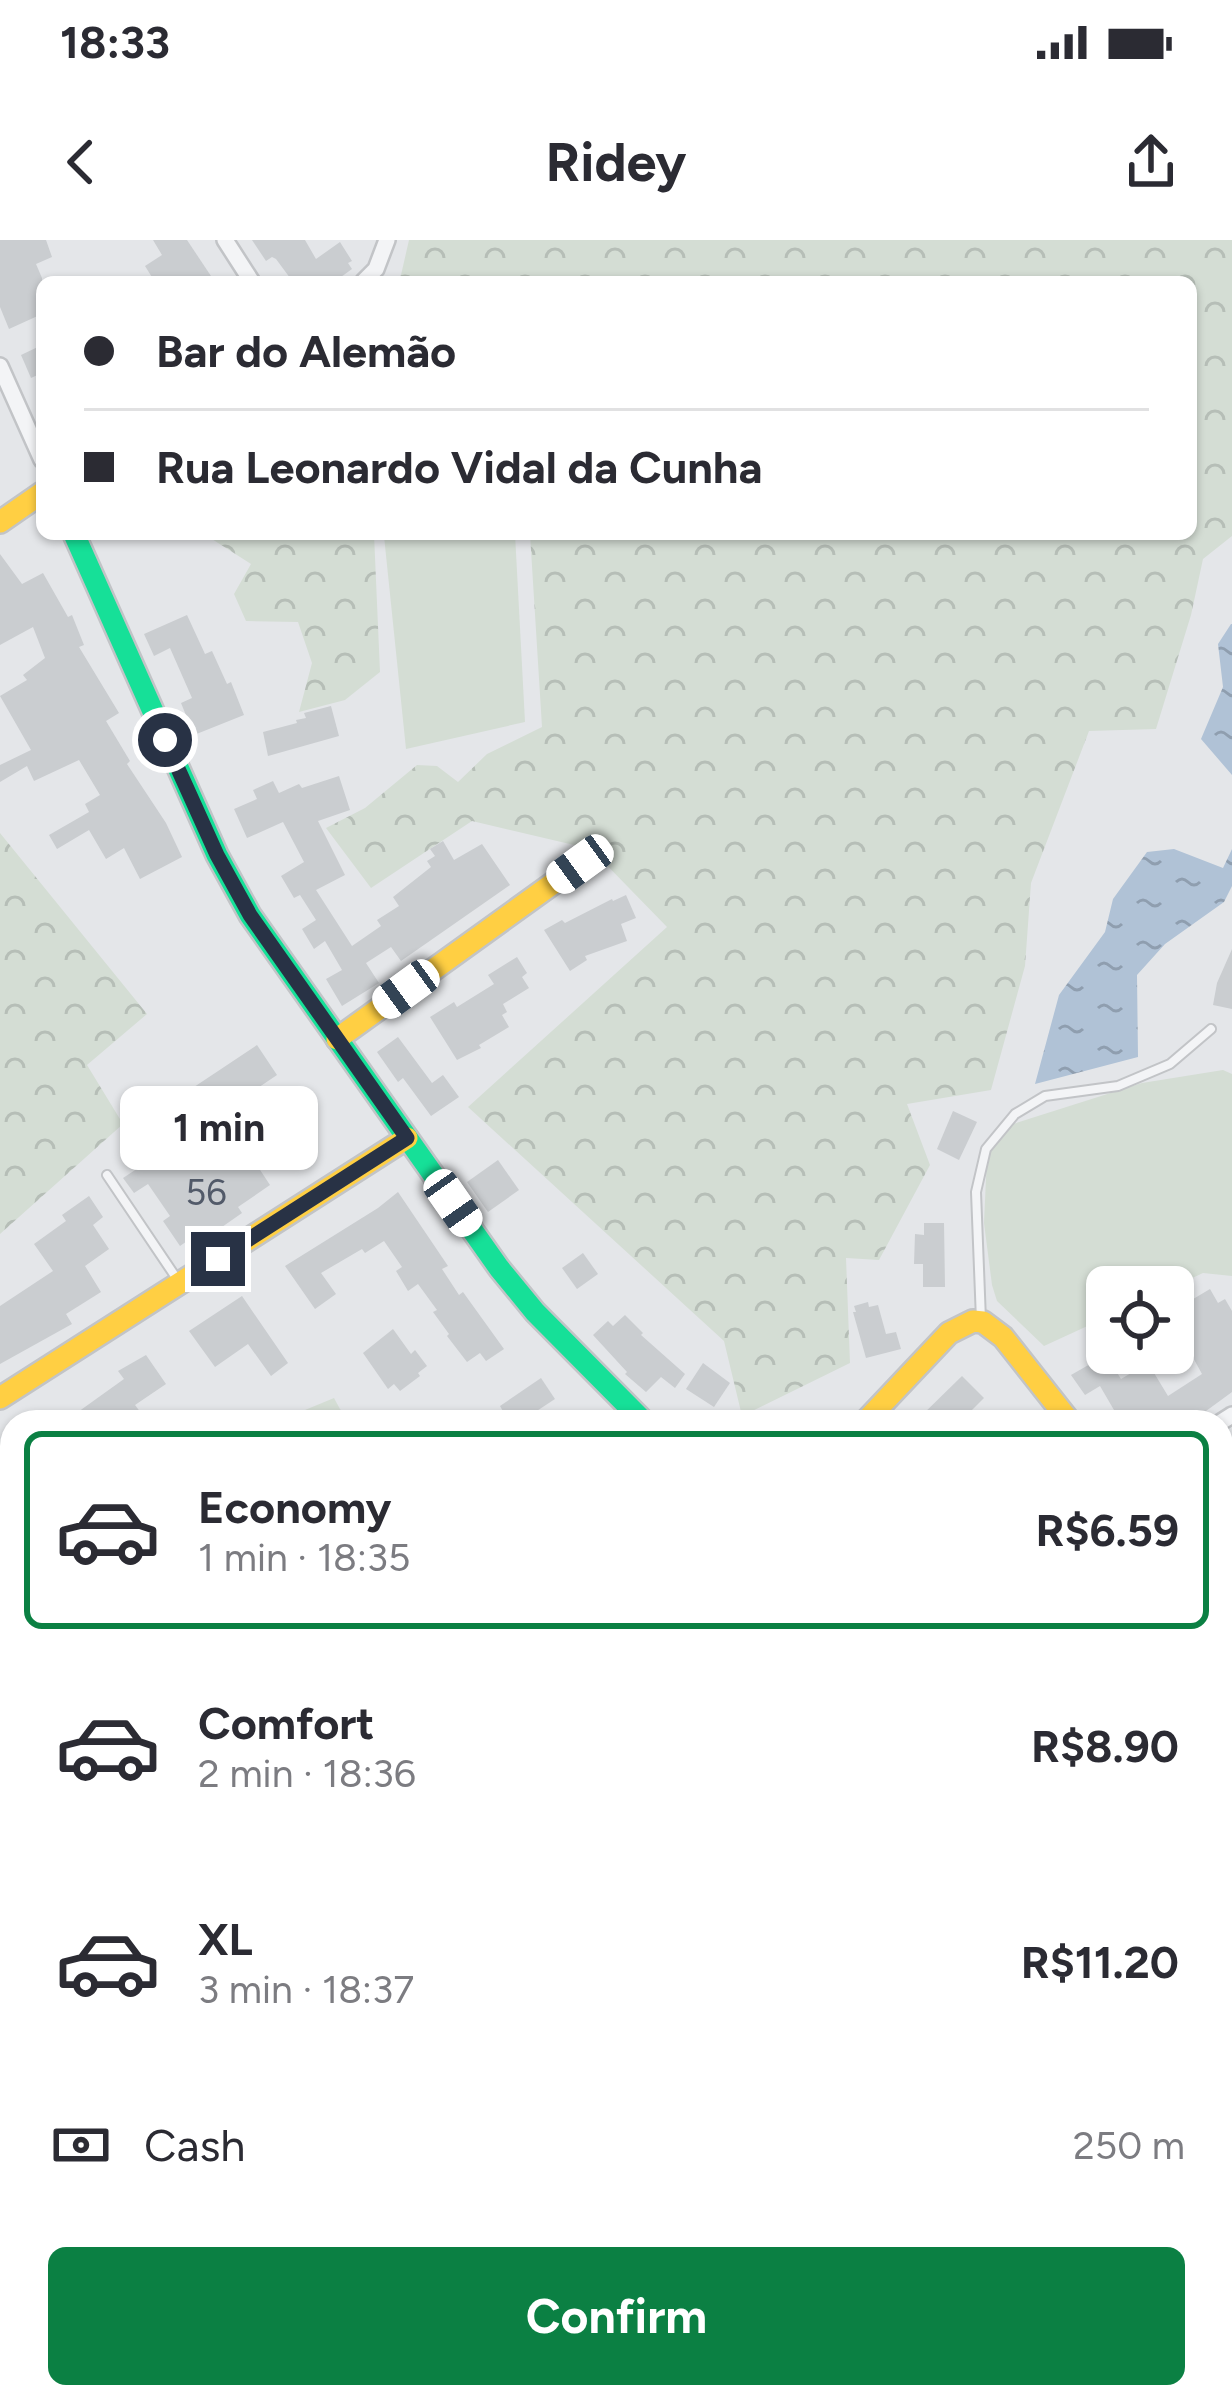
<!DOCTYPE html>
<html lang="en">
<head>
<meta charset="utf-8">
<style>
	:root { --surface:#fff; --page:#f2f2f3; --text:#2b2b33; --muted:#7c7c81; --line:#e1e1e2; --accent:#0b8043 }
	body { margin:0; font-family:Figtree,sans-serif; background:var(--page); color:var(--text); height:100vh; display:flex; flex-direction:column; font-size:45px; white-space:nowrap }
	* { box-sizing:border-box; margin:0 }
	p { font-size:39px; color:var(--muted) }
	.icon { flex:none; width:66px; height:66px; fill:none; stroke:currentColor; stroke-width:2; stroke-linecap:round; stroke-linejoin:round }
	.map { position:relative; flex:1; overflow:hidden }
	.drawer { position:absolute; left:0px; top:1170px; width:1233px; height:999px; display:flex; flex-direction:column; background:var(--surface); border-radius:36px 36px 0 0; box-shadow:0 3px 9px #0004 }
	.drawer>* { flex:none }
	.banner { position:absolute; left:36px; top:36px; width:1161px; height:264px; border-radius:18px; box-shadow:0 3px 9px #0004; display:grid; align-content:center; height:264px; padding:0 48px; background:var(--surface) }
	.fabs { position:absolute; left:1086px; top:1026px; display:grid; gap:24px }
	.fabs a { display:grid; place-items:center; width:108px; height:108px; border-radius:18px; background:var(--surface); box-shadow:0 3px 9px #0004; font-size:60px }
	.end { position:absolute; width:54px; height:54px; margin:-27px; border:15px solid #283245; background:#fff; box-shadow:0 0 0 6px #fff }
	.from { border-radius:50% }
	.bubble { position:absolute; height:84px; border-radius:18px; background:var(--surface); box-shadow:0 3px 9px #0004; font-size:39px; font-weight:700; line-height:84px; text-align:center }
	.car { position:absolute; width:36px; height:72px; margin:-36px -18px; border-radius:15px; box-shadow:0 0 9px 3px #0007; background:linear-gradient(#fff 24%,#345 0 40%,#fff 0 76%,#345 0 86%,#fff 0) }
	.banner b { display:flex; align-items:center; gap:42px; height:114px; font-size:45px }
	.banner b+b { border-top:3px solid var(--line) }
	.banner i { width:30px; height:30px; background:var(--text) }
	ul { padding:21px 0 0; list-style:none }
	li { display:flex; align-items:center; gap:36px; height:198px; margin:0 24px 18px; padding:0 24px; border:6px solid transparent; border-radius:18px }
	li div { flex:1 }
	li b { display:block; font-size:45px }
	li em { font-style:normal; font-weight:700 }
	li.on { border-color:var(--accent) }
	li>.icon { width:108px; height:108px; stroke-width:1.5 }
	.pay { display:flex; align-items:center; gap:30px; height:132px; padding:0 48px; font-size:45px }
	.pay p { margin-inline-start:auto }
	.primary-button { display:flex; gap:24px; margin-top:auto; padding:24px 48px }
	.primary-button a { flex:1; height:138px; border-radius:18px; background:var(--accent); color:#fff; font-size:48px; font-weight:700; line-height:138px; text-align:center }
	.status { display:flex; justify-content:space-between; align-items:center; height:84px; padding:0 60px; background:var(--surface); direction:ltr }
	.status svg { height:33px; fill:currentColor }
	header { display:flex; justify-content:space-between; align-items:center; height:156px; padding:0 48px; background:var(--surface); font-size:54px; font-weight:700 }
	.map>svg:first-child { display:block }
</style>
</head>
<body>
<div class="status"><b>18:33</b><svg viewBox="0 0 49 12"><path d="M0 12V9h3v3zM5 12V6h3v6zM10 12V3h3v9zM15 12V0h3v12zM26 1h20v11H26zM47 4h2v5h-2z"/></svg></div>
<header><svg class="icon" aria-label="back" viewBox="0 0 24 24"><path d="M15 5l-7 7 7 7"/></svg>Ridey<svg class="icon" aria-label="share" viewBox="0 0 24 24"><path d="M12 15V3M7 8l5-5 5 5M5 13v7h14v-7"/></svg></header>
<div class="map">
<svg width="1232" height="2167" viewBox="0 0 1232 2167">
	<defs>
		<pattern id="forest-crowns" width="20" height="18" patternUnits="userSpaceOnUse" patternTransform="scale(3)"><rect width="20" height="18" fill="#d4ddd4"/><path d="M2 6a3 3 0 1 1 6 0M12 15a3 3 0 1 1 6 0" fill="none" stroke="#b6beb7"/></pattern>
		<pattern id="water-ripples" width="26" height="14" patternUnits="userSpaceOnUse" patternTransform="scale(3)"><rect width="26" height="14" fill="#b0c2d6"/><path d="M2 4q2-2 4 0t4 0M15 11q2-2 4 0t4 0" fill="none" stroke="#8f9eaf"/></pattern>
	</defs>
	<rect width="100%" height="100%" fill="#e4e6e9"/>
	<g fill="#d4ddd4">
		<path d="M389,294H515L525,482L406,509L384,296Z"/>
		<path d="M1223,830L1232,834V1036L1203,1033L1173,1047H1107V1077L1044,1106L997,1061L992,1045L984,983L987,916L1010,885L1142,843Z"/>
	</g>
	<g fill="url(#forest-crowns)">
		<path d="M409,0H1232V296L1203,319L1191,375L1156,489L1089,491L1031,643L1025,726L991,850L907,864L930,925L879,1020L846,1018L850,1123L742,1176L724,1101L468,867L667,687L591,609L472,581L371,648L326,588L365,568L417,525L437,526L458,542L487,514L542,487L530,294H1191V42H395L401,35Z"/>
		<path d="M204,294H374L380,432L345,460L299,472L312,423L298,382L246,381L234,354L251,324Z"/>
		<path d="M0,593L147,774L87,825L123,884L0,994Z"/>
		<path d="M334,1158L347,1182H276Z"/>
		<path d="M0,1291H12V2157H52L30,2167H0Z"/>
		<path d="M1221,1455L1232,1470V1834L1221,1842Z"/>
		<path d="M74,2157H991L976,2167H81Z"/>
	</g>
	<g fill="url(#water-ripples)">
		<path d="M1231,384H1232V535L1201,499L1223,447L1218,404Z"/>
		<path d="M1174,609L1223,628L1232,609V646L1224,662L1165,704L1137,735L1138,817L1035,844L1059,755L1105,692L1113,659L1147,612Z"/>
	</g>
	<g fill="#cacdd0">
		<path d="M0,0H46L52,17L36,24L42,38V74L9,89L0,67Z"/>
		<path d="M153,0H187L215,42H155L145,26L162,15Z"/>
		<path d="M252,0H305L316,19L340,2L352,21L348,23L352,29L334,42H293L276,19L272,17L266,21Z"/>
		<path d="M42,105V133L31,138L21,115Z"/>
		<path d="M0,314L22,344L43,333L68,377L72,375L84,405L79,407L119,473L106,481L130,521L127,524L166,583L182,617L140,639L124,608L106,619L89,590L57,609L49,595L89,572L85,564L100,555L79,520L34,541L27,526L0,542V525L31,510L0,456L27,440L23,435L45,418L33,387L0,405Z"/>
		<path d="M187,375L205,414L212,411L227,444L231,442L244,475L194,495L181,463L192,458L170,408L154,416L144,394Z"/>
		<path d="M331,466L339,496L268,516L263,492L297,483L296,480L306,478L304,473Z"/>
		<path d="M339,536L350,570L318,581L345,635L316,650L352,706L381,686L377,680L399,666L393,657L431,627L427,621L435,616L430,609L443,601L454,620L482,604L510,645L401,721L391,707L366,723L379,743L342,766L326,739L342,730L325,701L314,709L302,689L316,680L300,655L294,658L281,636L304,622L283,582L247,598L234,569L257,559L253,550L273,541L279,553L299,544L302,548Z"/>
		<path d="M626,655L636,678L621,684L627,701L585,716L587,720L570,731L544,690L562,680L565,683L612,659L613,661Z"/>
		<path d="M1232,709V769L1213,765L1217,743Z"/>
		<path d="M517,717L527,733L522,737L529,748L503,764L507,772L502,775L509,787L479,805L481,808L457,820L430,777L454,762L457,767L494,744L488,735Z"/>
		<path d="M398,797L432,843L443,835L459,857L431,876L403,838L398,842L377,812Z"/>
		<path d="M257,805L277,835L222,872L270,945L238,967L242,973L212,994L207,987L180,1006L163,981L170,976L148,944L134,953L123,938L188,895L171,872L177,867L173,861Z"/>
		<path d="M953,871L977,882L959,920L937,909Z"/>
		<path d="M498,920L519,950L488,972L467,942Z"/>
		<path d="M398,952L448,1026L442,1029L459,1055L463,1052L504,1109L486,1121L480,1113L467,1122L447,1096L449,1094L433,1072L437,1070L418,1044L408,1051L396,1031L402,1027L384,1001L365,1013L362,1009L321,1033L336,1054L315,1069L285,1026L378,968Z"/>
		<path d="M89,956L103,977L93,985L109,1009L85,1026L101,1052L66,1074L72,1084L0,1124V1066L53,1031L34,1004L66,981L62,975Z"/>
		<path d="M924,983H944L945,1047H923V1024H914L915,994L924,995Z"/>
		<path d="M583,1013L598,1034L577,1049L562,1028Z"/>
		<path d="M1210,1049L1218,1063L1225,1059L1232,1071V1152L1191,1182H1121L1100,1146L1085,1155L1071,1135L1106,1115L1121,1139L1148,1123L1168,1156L1202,1134L1173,1081V1071Z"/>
		<path d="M242,1056L288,1123L271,1136L248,1104L215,1127L189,1091Z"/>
		<path d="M868,1062L869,1067L878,1065L886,1094L896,1092L901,1109L866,1118L853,1072H856L854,1066Z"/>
		<path d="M625,1075L643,1093L641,1095L685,1134L675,1148L661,1137L646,1152L625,1134L627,1132L593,1095L608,1081L613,1086Z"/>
		<path d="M393,1089L411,1114L415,1110L427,1126L418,1133L420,1136L400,1151L394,1144L388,1149L363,1113Z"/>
		<path d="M146,1115L166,1144L135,1165L141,1173L129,1182H64L124,1139L118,1131Z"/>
		<path d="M703,1123L730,1143L714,1167L686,1149Z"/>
		<path d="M962,1136L984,1158L960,1182H915Z"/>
		<path d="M541,1138L555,1159L520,1182H509L500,1166Z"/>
	</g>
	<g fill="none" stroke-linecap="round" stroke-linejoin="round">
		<g stroke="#c2c4c7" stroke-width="12">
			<g id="lane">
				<path d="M107,935L179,1042"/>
				<path d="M981,1080L976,952L986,909L1015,874L1045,856L1118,846L1170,824L1211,789"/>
			</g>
		</g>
		<g stroke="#c2c4c7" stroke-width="20">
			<g id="street">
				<path d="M225,0L252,42"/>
				<path d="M363,42L376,29L387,0"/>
				<path d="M0,126L42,220"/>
				<path d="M1221,1182L1232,1175"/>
				<path d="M1221,1236L1232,1229"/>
				<path d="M1119,2157L1125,2167"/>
			</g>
		</g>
		<g stroke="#c2c4c7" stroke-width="26">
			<g id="fast">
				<path d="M74,294L217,615L250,675L499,1028L535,1072L644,1182"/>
				<path d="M1221,1389L1232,1406"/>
			</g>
		</g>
		<g stroke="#c2c4c7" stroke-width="26">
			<g id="slow">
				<path d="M0,282L42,253"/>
				<path d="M337,799L580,624"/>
				<path d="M0,1158L407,898"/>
				<path d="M865,1182L949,1093L973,1081L983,1082L1003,1097L1070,1182"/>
			</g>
		</g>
		<use href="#lane" stroke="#f3f4f6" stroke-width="8"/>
		<use href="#street" stroke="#f3f4f6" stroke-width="15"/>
		<use href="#fast" stroke="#16e098" stroke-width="21"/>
		<use href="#slow" stroke="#ffcf43" stroke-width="21"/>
	</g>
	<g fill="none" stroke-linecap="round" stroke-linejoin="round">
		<path stroke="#283245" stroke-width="15" d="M165,500L217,615L250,675L407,898L218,1019"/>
	</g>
	<g text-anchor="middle" stroke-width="10" stroke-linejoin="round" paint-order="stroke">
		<g font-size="36" fill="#525a69">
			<text x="206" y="965">56</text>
		</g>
	</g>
</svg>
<div class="fabs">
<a><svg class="icon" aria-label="locate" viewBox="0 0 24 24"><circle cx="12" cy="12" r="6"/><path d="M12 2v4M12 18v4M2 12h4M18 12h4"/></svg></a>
</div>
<i class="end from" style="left:165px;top:500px"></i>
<i class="end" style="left:218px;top:1019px"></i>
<div class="bubble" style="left:120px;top:846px;width:198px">1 min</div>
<i class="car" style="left:580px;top:624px;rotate:234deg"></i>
<i class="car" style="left:406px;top:749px;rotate:234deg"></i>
<i class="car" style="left:453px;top:963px;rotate:145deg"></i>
<div class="banner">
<b><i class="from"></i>Bar do Alemão</b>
<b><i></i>Rua Leonardo Vidal da Cunha</b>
</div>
<section class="drawer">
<ul>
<li class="on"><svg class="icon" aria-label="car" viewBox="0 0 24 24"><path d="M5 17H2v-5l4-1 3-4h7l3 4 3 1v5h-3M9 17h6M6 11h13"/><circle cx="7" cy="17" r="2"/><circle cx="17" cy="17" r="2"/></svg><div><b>Economy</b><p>1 min · 18:35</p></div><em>R$6.59</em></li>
<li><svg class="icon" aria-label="car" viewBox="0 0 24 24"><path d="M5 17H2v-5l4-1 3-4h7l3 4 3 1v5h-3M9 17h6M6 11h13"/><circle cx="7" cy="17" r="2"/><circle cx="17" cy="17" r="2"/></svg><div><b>Comfort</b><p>2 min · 18:36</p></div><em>R$8.90</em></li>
<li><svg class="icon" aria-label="car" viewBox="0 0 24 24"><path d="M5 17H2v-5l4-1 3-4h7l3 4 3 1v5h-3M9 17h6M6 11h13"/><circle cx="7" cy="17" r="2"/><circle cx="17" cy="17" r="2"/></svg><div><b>XL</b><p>3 min · 18:37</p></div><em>R$11.20</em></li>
</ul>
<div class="pay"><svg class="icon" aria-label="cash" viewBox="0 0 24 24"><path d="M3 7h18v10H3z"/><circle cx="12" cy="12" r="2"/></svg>Cash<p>250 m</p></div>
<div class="primary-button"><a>Confirm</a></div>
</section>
</div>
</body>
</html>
